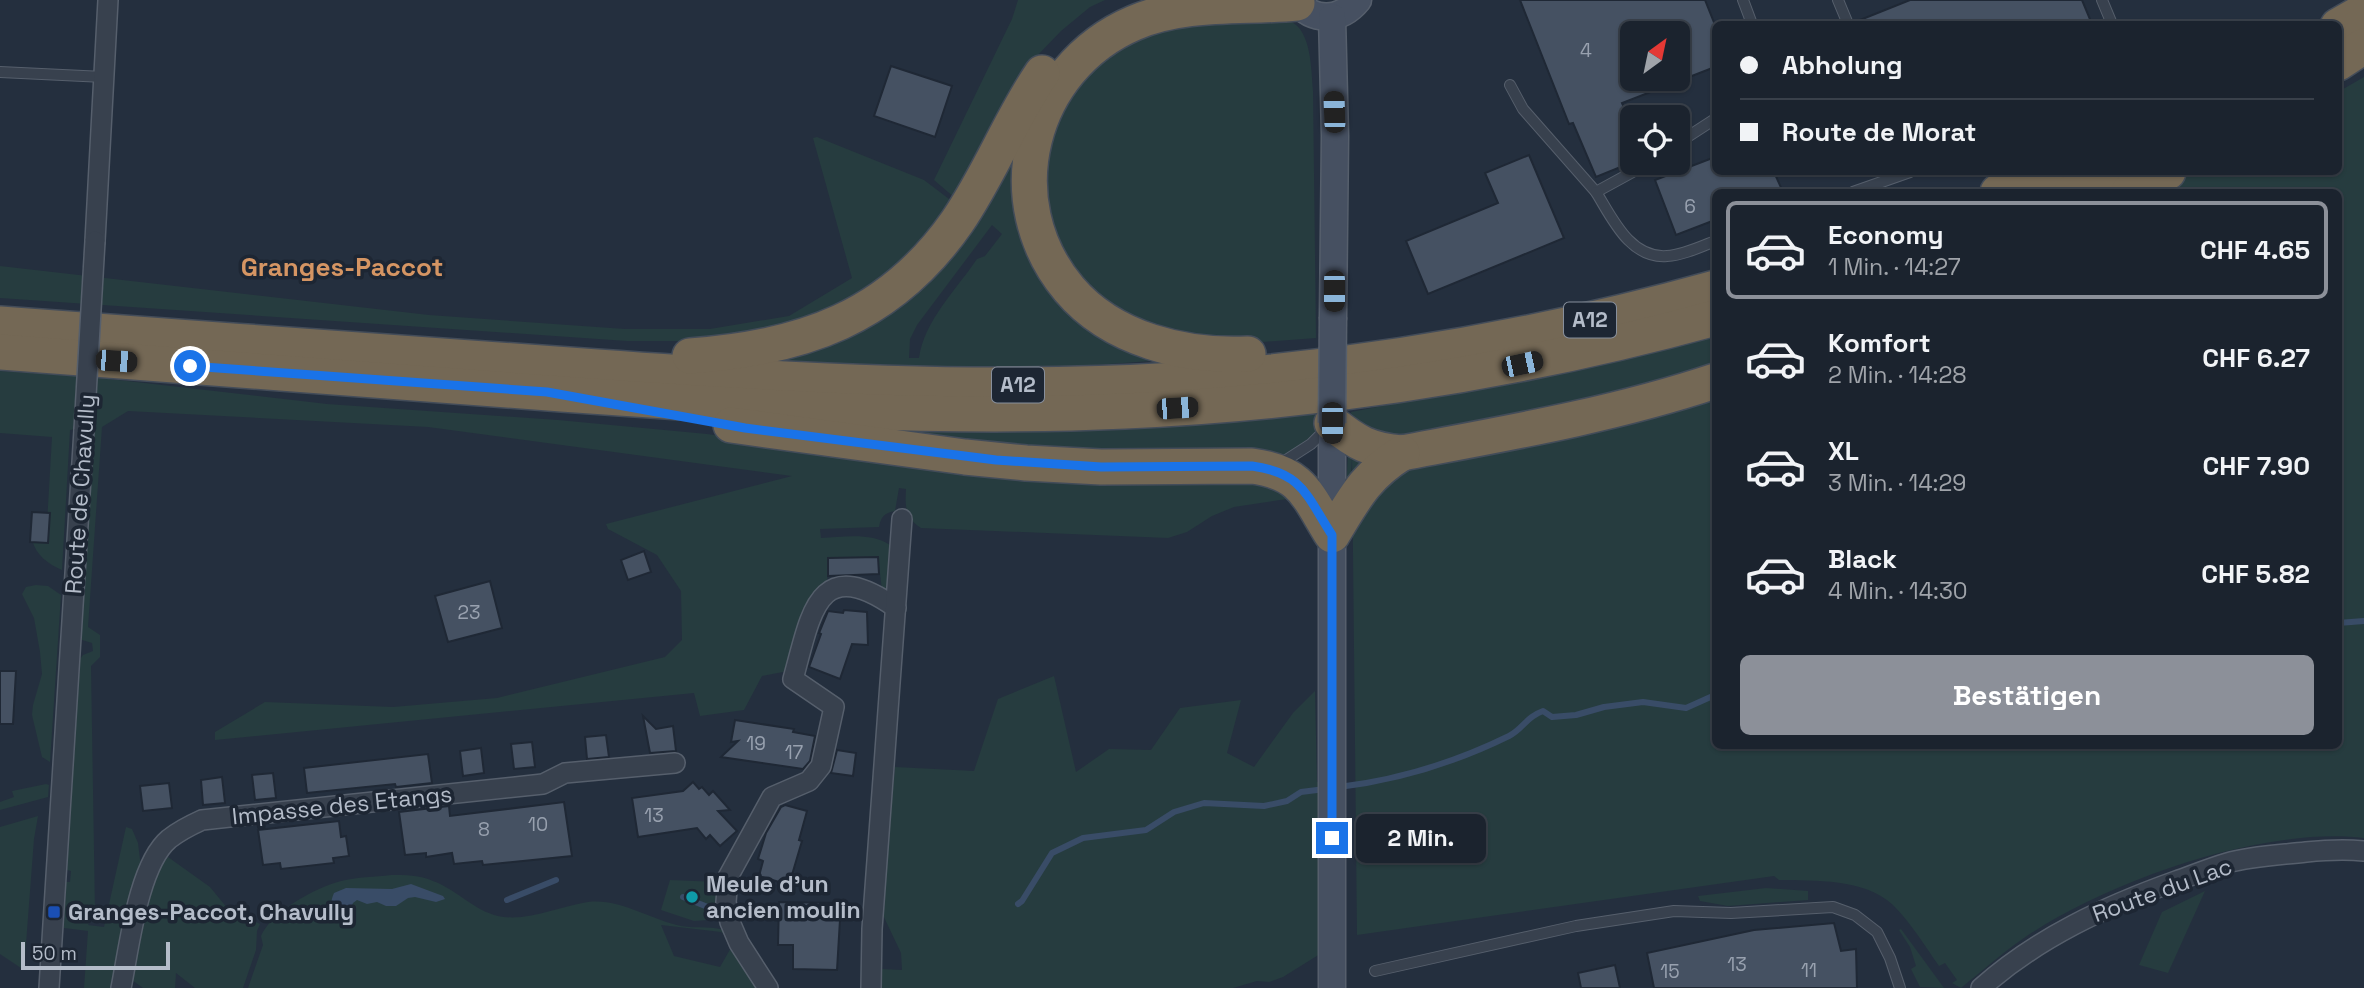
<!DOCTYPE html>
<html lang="de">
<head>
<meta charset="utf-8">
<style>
	:root { --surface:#1b232e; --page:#282f3a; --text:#f1f3f6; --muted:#a0a4aa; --line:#39404a; --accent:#8c9099 }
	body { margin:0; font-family:"Space Grotesk",sans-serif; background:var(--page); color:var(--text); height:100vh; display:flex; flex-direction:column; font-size:26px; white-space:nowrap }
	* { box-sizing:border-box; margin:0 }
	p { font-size:23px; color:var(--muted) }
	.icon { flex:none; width:38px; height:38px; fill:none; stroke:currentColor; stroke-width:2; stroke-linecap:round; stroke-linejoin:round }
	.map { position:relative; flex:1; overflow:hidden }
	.drawer { position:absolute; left:1712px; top:189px; width:630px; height:560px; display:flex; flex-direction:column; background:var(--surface); border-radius:10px; box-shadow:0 2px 5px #0004,0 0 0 2px var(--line) }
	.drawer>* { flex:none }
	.banner { position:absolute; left:1712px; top:21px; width:630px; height:154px; border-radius:10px; box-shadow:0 2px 5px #0004,0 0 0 2px var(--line); display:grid; align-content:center; height:154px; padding:0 28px; background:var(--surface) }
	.needle { width:46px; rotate:33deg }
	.buttons { position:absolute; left:1620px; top:21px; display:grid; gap:14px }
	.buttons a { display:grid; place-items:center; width:70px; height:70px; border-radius:10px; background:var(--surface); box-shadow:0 2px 5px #0004,0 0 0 2px var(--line); font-size:35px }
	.scale { position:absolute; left:21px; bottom:18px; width:149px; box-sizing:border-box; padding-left:7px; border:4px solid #b4bcc9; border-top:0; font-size:19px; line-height:24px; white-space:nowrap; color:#b4bcc9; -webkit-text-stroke:5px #1d2633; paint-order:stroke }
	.end { position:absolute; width:32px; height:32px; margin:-16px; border:9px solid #1a73e8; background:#fff; box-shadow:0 0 0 4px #fff }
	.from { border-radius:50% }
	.bubble { position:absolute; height:49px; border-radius:10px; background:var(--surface); box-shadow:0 2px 5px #0004,0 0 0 2px var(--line); font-size:23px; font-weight:700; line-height:49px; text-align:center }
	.car { position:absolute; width:21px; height:42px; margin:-21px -10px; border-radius:9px; box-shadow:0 0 5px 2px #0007; background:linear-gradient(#222 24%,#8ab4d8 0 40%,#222 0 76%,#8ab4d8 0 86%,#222 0) }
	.banner b { display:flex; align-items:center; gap:24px; height:66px; font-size:26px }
	.banner b+b { border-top:2px solid var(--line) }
	.banner i { width:18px; height:18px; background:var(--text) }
	ul { padding:12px 0 0; list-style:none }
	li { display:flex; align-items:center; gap:21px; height:98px; margin:0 14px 10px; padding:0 14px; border:4px solid transparent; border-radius:10px }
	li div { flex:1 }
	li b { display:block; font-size:26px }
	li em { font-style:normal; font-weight:700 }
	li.active { border-color:var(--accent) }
	li>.icon { width:63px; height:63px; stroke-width:1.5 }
	.button { display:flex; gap:14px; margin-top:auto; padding:14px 28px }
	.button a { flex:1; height:80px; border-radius:10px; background:var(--accent); color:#fff; font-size:28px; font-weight:700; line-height:80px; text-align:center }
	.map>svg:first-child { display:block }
</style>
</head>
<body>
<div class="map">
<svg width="2364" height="988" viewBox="0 0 2364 988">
	<rect width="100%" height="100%" fill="#242f3e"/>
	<g fill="#263c3f" fill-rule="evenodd">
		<path d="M1018,0H1105L1090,7L1061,31L1035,58L955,198L934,180L1012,19Z"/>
		<path d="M1236,14C1248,15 1280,16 1290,21C1312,31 1311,70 1313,91L1316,338L1249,343L1142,326L1094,297L1051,235L1041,175L1073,82L1142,32Z"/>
		<path d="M1055,73L1033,243L1165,360L1068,367L909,366L767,360L882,304ZM992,225L1002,234L985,256L977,259C956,290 924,321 919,358H909L910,339L917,325Z"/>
		<path d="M2364,77V838C2263,826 2107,881 2024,938C2002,953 1982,971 1961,988L1952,983L1957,980L1945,963L1939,966C1925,946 1911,923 1893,905C1864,878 1815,881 1779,880L1774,876L1357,935L1352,457L1350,489H1346L1348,454L1352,453L1351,412L1588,366L1715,337V746H2338V192H2154L2193,172H2338V92Z"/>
		<path d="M817,137L924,180L953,202L897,269L813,320L706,341H627L0,298V266L429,315L625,329H710L789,316L852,278L813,138Z"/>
		<path d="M0,371L92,377L327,404L558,420L707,434L928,466L1262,474L1314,495L1234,507L1212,516L1187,532L1168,538L921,528C905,518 905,506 906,489L899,488L895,511C884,513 881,517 879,527L820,529L821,538C842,537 872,532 890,545L887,593L882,590L878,557L828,559L827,585L790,666L783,672L762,676L744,710L700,716L694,693L215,740V732L265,702L393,707L497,698L665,657L682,640L681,591L657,555L608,529L606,524L792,476L428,427L128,411L102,427L88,627L100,635V657L91,666L95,912L88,925L104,927L126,827L132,829L138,843L141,867L116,988H84L88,931L64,928V925L66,882H70L71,871L67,870L80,659L83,655L93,651L92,643L79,639L75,429L70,430L62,570C48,564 36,555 32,540L46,541L52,437L0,433Z"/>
		<path d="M1318,414V430L1293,451L1263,463H1172L875,432L1124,430Z"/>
		<path d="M36,585L48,586L61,595L50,762L42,757L32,715L33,705L42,674L40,652L34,618L22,594L26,587Z"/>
		<path d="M1054,676L1076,772L1109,749L1151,750L1180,708L1241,700L1227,753L1254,767L1293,713L1315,691L1317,782H1322L1320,954L1283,977L1269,982L1257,981L1233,988H881V969L902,970L901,953L882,913L895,767L974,771L998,699Z"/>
		<path d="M46,784L49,785L48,797L0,810V802L14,797L12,791Z"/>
		<path d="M38,816L34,839L24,970L0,954V827Z"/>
		<path d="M168,857L210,887L237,920L250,919L260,924L257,931L256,950L243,988H195L176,973L175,988H143L132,980L152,885L158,870Z"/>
		<path d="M391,875C405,875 420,875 433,881C458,890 477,914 504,917C532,920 561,906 588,902C620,898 651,920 681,926C696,929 715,925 728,932L760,988H248L263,945L261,936C272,911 315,888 341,881C357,877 375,877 391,875ZM661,925L721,932L727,936L732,946L720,967L674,956Z"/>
		<path d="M670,880L719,882L721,919L694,921L661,910Z"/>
		<path d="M1766,888L1808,891V900L1728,906L1700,901L1698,896Z"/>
		<path d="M2205,891L2168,973L2139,965L2162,912Z"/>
		<path d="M1901,929L1944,988L1920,987L1911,969L1916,966L1910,947L1899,930Z"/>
	</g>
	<path fill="#394c67" d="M411,884L443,896L445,899L436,902L415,897L408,898L396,906H386L377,902L367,904L357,900L353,903C350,910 350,916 341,918C331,911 329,904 334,893L346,888L392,889Z"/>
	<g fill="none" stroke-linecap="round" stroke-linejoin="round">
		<g stroke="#394c67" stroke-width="6">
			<path d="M2338,623L2364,621"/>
			<path d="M1339,787C1398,780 1456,762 1509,736C1523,729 1526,717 1543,711L1552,717L1576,715L1604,707L1643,702L1686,708L1715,695"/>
			<path d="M683,897L715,910"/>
			<path d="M507,900L556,880"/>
			<path d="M1018,904L1022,901L1052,853L1083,838L1146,830L1174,812L1204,803L1264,806L1287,801L1301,792L1325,789"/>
			<path d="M325,912L337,903"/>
		</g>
	</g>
	<g fill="#455162" stroke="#1f2835" stroke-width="2" fill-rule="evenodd">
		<path d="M1520,0H1705L1715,25V67L1622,103L1633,128V162L1596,177L1573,123L1569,124ZM1633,33H1678V79H1633Z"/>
		<path d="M1910,0H2082L2092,24H1855V22Z"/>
		<path d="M891,66L952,86L935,137L874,116Z"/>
		<path d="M1529,155L1564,238L1428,294L1406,241L1498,203L1485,173Z"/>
		<path d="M1715,157V172H1774L1783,192H1715V220L1676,235L1655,180Z"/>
		<path d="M32,512L50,513L48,543L30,542Z"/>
		<path d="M644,551L651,572L628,580L621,560Z"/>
		<path d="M878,557L879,574L828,576V558Z"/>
		<path d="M490,581L502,628L448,642L435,596Z"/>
		<path d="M844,610L867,612L868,645L852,644L840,679L809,667L821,634L819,633L828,611L843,613Z"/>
		<path d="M0,671H16L13,724H0Z"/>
		<path d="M643,716L656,729L673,726L676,751L650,753Z"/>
		<path d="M735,720L794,729L793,732L815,736L810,761L803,769L721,757L738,741L731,742Z"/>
		<path d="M606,735L609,757L587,759L585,737Z"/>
		<path d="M532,742L535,767L514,769L511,744Z"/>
		<path d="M481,748L484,773L463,776L460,751Z"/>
		<path d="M837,750L856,753L853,776L831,773Z"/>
		<path d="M428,754L432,783L396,787L395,784L307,793L304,768Z"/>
		<path d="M273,773L276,798L255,800L252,775Z"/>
		<path d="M222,777L225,803L203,805L201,780Z"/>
		<path d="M693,782L699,789L702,787L709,795L713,791L730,810L718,811L737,831L720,846L710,835L706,839L697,828L638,837L632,798L683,791Z"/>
		<path d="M169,783L172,808L143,811L140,786Z"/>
		<path d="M564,802L572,856L483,865L482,861L454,864L452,853L426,857V853L405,855L399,812L449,806L450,816Z"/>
		<path d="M785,805L807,811L799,840L802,841L789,885L759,876L763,861L758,859L766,833L781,807Z"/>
		<path d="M339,821L341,837L346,836L349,856L333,858L334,863L281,869L280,863L263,865L258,830Z"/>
		<path d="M779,902L841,903L837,970L793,969V945H778Z"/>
		<path d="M1834,923L1841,951L1856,949L1857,988H1654L1647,953L1754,930Z"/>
		<path d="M1615,965L1620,988H1581L1578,973Z"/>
	</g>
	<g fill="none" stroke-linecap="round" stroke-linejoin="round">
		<g stroke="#565f6c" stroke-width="12">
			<g id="lane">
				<path d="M1743,0L1752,24"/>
				<path d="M1838,0L1848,24"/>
				<path d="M2102,0L2112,24"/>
				<path d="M0,72L104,77"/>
				<path d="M1510,85L1523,109L1596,192L1649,163"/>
				<path d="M1678,143L1715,119"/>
				<path d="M1596,192C1612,218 1630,259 1667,256C1683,255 1700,247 1715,241"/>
				<path d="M1853,192L1910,172"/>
				<path d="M1280,464L1311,444L1326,429"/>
				<path d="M1375,971L1576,926L1674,911L1731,913L1833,907L1855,915L1877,932L1890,958L1900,988"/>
			</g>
		</g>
		<g stroke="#565f6c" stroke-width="22">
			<g id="street">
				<path d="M95,241L108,0"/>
				<path d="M49,988L84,430"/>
				<path d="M121,988C129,949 138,865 169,839C179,831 191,825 202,820L543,784L565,773L675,763"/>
				<path d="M768,988L739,943L730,922L726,902L728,877L772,797L809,781L821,766L834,707L793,679C811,615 817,552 896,608"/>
				<path d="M871,988L872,929L902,519"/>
				<path d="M1981,988C2037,938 2106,906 2176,881C2193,875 2210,868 2227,863C2252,856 2280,855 2306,852C2326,850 2344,849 2364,851"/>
			</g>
		</g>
		<g stroke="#565f6c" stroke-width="29">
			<g id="secondary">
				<path d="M1295,0C1313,23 1341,21 1358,0"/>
				<path d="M1332,17L1335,136L1333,317"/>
				<path d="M1332,423V988"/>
			</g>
		</g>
		<g stroke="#434c59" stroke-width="38">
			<g id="highway">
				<path d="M2338,26L2364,11"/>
				<path d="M2338,63L2364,46"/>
				<path d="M1998,192L2048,172"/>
				<path d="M2072,192L2119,172"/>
				<path d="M2129,192L2168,172"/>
				<path d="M0,324C199,338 398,354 597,367C790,381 984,392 1177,380C1359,368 1539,337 1715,288"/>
				<path d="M0,352C187,366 375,380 562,394C749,407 937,420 1125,411C1325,402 1522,371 1715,318"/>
				<path d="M1248,354C1185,357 1112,340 1069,289C995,201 1029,68 1134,23C1185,1 1243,8 1297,3"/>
				<path d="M690,356C802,348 890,318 957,222C990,174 1010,120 1042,73"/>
				<path d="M1332,423C1357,443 1369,450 1402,453C1508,433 1613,415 1715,381"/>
				<path d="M731,425L965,457L1026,463L1101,467L1252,466C1303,473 1307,495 1332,535C1354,499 1365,476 1402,453"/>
			</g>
		</g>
		<use href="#lane" stroke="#38414e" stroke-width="10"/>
		<use href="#street" stroke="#38414e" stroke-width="19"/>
		<use href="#secondary" stroke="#465061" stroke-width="26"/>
		<use href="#highway" stroke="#746855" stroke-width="35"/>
		<g stroke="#565f6c" stroke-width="22" stroke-linecap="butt">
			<path id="street-bridge" d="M84,430L95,241"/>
		</g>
		<g stroke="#565f6c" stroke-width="29" stroke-linecap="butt">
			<path id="secondary-bridge" d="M1332,423L1333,317"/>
		</g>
		<use href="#street-bridge" stroke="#38414e" stroke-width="19"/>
		<use href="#secondary-bridge" stroke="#465061" stroke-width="26"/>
	</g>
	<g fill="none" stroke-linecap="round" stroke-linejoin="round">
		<path stroke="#1a73e8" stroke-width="9" d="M190,366L547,392L745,428L996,460L1101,467L1252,466C1303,473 1306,495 1332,535V838"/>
	</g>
	<circle fill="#0f9aa8" stroke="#1d2633" stroke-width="2.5" cx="692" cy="897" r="7"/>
	<rect fill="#1a4fb4" stroke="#1d2633" stroke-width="2.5" x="47" y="905" width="14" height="14" rx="3.5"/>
	<g text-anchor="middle" stroke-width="7" stroke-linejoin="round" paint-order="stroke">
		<g font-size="19" fill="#98a1af">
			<text x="1586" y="57">4</text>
			<text x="1690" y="213">6</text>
			<text x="469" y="619">23</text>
			<text x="756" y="750">19</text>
			<text x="794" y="759">17</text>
			<text x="654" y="822">13</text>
			<text x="538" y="831">10</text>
			<text x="484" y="836">8</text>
			<text x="1737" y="971">13</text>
			<text x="1809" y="977">11</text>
			<text x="1670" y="978">15</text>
		</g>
		<g fill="#1d2633" stroke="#878f9c" stroke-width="2">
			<rect x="1564" y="302.5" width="52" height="35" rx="5"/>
			<rect x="992" y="367.5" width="52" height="35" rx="5"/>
		</g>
		<g font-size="21" font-weight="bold" fill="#b4bcc9">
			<text x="1590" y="327">A12</text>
			<text x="1018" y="392">A12</text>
		</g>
		<g font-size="23" fill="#b4bcc9" stroke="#1d2633">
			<text transform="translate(80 494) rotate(-86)" y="8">Route de Chavully</text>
			<text transform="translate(342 805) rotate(-6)" y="8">Impasse des Etangs</text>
			<text transform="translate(2162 890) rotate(-20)" y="8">Route du Lac</text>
		</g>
		<g font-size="23" font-weight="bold" fill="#b4bcc9" stroke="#1d2633" text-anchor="start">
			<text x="706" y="892">Meule d’un<tspan x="706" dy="26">ancien moulin</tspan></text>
			<text x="68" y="920">Granges-Paccot, Chavully</text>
		</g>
		<g font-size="26" font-weight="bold" fill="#d59563" stroke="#1d2633">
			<text x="342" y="276">Granges-Paccot</text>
		</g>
	</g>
</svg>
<div class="buttons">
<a><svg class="needle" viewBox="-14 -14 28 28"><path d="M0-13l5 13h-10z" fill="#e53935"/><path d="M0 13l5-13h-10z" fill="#a0a4aa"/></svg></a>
<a><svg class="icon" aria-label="locate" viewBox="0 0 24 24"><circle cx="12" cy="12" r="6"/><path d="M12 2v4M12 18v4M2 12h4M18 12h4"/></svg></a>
</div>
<div class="scale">50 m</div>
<i class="end from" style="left:190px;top:366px"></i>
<i class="end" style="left:1332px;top:838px"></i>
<div class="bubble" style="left:1356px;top:814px;width:130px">2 Min.</div>
<i class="car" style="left:1334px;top:112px;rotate:358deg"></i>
<i class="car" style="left:1334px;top:291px;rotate:180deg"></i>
<i class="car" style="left:116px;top:361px;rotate:94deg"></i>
<i class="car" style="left:1522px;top:364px;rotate:78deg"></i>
<i class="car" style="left:1177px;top:408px;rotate:86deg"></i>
<i class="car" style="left:1332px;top:423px;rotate:180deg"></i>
<div class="banner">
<b><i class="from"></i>Abholung</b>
<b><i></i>Route de Morat</b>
</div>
<section class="drawer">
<ul>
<li class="active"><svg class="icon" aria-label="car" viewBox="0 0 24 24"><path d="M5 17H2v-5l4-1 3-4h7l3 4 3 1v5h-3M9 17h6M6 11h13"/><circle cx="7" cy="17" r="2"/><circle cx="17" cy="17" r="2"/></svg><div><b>Economy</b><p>1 Min. · 14:27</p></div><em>CHF 4.65</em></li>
<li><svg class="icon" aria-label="car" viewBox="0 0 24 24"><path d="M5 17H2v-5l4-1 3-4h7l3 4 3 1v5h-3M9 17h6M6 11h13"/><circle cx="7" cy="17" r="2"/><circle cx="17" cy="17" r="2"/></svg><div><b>Komfort</b><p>2 Min. · 14:28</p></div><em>CHF 6.27</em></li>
<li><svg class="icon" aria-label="car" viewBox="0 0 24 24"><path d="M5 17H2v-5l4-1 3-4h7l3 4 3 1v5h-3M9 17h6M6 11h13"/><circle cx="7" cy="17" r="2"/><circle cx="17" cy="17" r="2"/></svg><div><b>XL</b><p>3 Min. · 14:29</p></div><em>CHF 7.90</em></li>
<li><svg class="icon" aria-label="car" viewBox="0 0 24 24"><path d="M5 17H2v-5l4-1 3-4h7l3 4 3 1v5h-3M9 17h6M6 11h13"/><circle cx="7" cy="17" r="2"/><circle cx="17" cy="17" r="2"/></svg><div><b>Black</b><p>4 Min. · 14:30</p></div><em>CHF 5.82</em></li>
</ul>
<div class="button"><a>Bestätigen</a></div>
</section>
</div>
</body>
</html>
